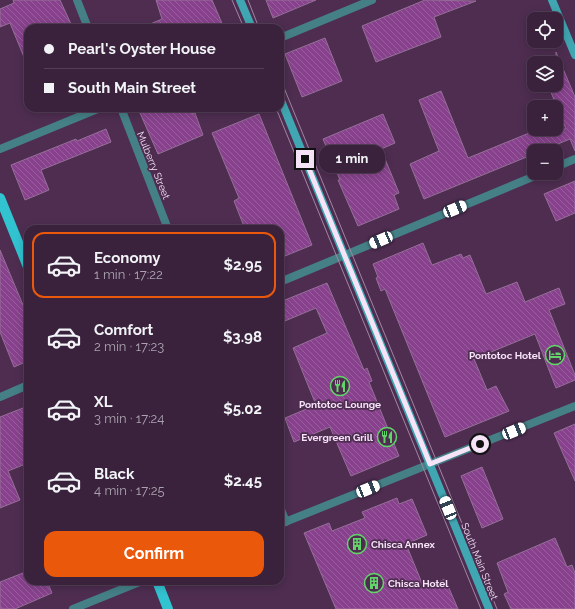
<!DOCTYPE html>
<html lang="en">
<head>
<meta charset="utf-8">
<style>
	:root { --surface:#3a223d; --page:#412a44; --text:#f1f3f6; --muted:#aba4b0; --line:#543f57; --accent:#ea580c }
	body { margin:0; font-family:Raleway,sans-serif; background:var(--page); color:var(--text); height:100vh; display:flex; flex-direction:column; font-size:15px; white-space:nowrap }
	* { box-sizing:border-box; margin:0 }
	p { font-size:13px; color:var(--muted) }
	.icon { flex:none; width:22px; height:22px; fill:none; stroke:currentColor; stroke-width:2; stroke-linecap:round; stroke-linejoin:round }
	.map { position:relative; flex:1; overflow:hidden }
	.panel { position:absolute; left:24px; top:225px; width:260px; height:360px; display:flex; flex-direction:column; background:var(--surface); border-radius:12px; box-shadow:0 2px 10px #0003,0 0 0 1px var(--line) }
	.panel>* { flex:none }
	.top-card { position:absolute; left:24px; top:24px; width:260px; height:88px; border-radius:12px; box-shadow:0 2px 10px #0003,0 0 0 1px var(--line); display:grid; align-content:center; height:88px; padding:0 20px; background:var(--surface) }
	.fabs { position:absolute; left:527px; top:12px; display:grid; gap:8px }
	.fabs a { display:grid; place-items:center; width:36px; height:36px; border-radius:8px; background:var(--surface); box-shadow:0 2px 10px #0003,0 0 0 1px var(--line); font-size:20px }
	.end { position:absolute; width:18px; height:18px; margin:-9px; border:5px solid #f7e3f8; background:#111; box-shadow:0 0 0 2px #111 }
	.from { border-radius:50% }
	.bubble { position:absolute; height:28px; border-radius:12px; background:var(--surface); box-shadow:0 2px 10px #0003,0 0 0 1px var(--line); font-size:13px; font-weight:700; line-height:28px; text-align:center }
	.car { position:absolute; width:12px; height:24px; margin:-12px -6px; border-radius:5px; box-shadow:0 0 3px 1px #0007; background:linear-gradient(#fff 24%,#345 0 40%,#fff 0 76%,#345 0 86%,#fff 0) }
	.top-card b { display:flex; align-items:center; gap:14px; height:38px; font-size:15px }
	.top-card b+b { border-top:1px solid var(--line) }
	.top-card i { width:10px; height:10px; background:var(--text) }
	ul { padding:7px 0 0; list-style:none }
	li { display:flex; align-items:center; gap:12px; height:66px; margin:0 8px 6px; padding:0 12px; border:2px solid transparent; border-radius:12px }
	li div { flex:1 }
	li b { display:block; font-size:15px }
	li em { font-style:normal; font-weight:700 }
	li.selected { border-color:var(--accent) }
	li>.icon { width:36px; height:36px; stroke-width:1.5 }
	.cta { display:flex; gap:8px; margin-top:auto; padding:8px 20px }
	.cta a { flex:1; height:46px; border-radius:12px; background:var(--accent); color:#fff; font-size:16px; font-weight:700; line-height:46px; text-align:center }
	.map>svg:first-child { display:block }
</style>
</head>
<body>
<div class="map">
<svg width="575" height="609" viewBox="0 0 575 609">
	<defs>
		<pattern id="building-back-hatch" width="6" height="6" patternUnits="userSpaceOnUse"><rect width="6" height="6" fill="#88428d"/><path d="M-1 5l2 2M0 0l6 6M5-1l2 2" fill="none" stroke="#9a5d9e"/></pattern>
	</defs>
	<rect width="100%" height="100%" fill="#4e2d51"/>
	<g fill="url(#building-back-hatch)" stroke="#946f96">
		<path d="M13,0H60L71,24L72,28H28V67L10,23L0,27V9L14,3Z"/>
		<path d="M156,0H212L224,28H141L162,19Z"/>
		<path d="M266,0H316L273,18Z"/>
		<path d="M425,0L476,1L434,17L441,37L376,62L362,26Z"/>
		<path d="M325,38L342,81L302,97L285,54Z"/>
		<path d="M556,52L575,97V151L570,139L541,151H534V154L424,199L410,164L439,151L419,100L441,91L468,158L539,129H566L548,85H556Z"/>
		<path d="M152,108H189L191,114L195,113L203,135L158,154L140,113Z"/>
		<path d="M259,114L312,245L280,258V229H245L234,201L239,198L212,133Z"/>
		<path d="M383,114L395,143L381,149L399,193L394,195L399,209L358,226L338,180H340L323,139Z"/>
		<path d="M106,129L111,142L41,170L49,190L25,200L11,165L76,139L77,141Z"/>
		<path d="M575,181V213L556,221L544,194Z"/>
		<path d="M423,243L432,265L461,254L463,258L470,255L486,294L517,282L525,302L559,288L565,304L549,310L575,375V380L556,388L535,334L474,359L487,390L496,386L509,411L445,437L385,289L381,291L376,278L378,277L373,264Z"/>
		<path d="M0,250L28,317V361L14,367L0,332Z"/>
		<path d="M327,283L364,370L367,368L372,381L369,382L399,456L351,476L330,427L294,442L285,418L316,405L293,348L327,333L316,308L280,323V302Z"/>
		<path d="M28,406V463L8,471L20,500L0,508V417Z"/>
		<path d="M575,424V481L554,433Z"/>
		<path d="M482,467L503,519L482,528L461,476Z"/>
		<path d="M397,498L399,504L412,499L427,535L406,544L424,588L445,579L458,609H336L304,533L329,523L332,531L365,518L362,512Z"/>
		<path d="M555,538L567,567L572,565L575,573V609H511L504,594L508,592L497,563Z"/>
		<path d="M28,571V581H47L52,593L15,609H0V582Z"/>
	</g>
	<g fill="none" stroke-linecap="round" stroke-linejoin="round">
		<g stroke="#458087" stroke-width="8">
			<path d="M77,0L88,28"/>
			<path d="M280,38L372,0"/>
			<path d="M121,108L168,229"/>
			<path d="M0,149L100,108"/>
			<path d="M280,507L286,522"/>
			<path d="M280,524L575,406"/>
			<path d="M73,609L142,581"/>
		</g>
		<g stroke="#458087" stroke-width="8">
			<path d="M556,167L575,159"/>
			<path d="M280,282L542,173"/>
			<path d="M0,397L28,385"/>
		</g>
		<g stroke="#40a6b1" stroke-width="8">
			<path d="M240,0L252,28"/>
			<path d="M552,0L575,55"/>
			<path d="M280,98L489,609"/>
		</g>
		<g stroke="#32c3d1" stroke-width="10">
			<path d="M0,198L28,267"/>
			<path d="M157,581L168,609"/>
		</g>
		<g stroke="#a086a2" stroke-width="1">
			<path d="M232,0L244,28"/>
			<path d="M248,0L259,28"/>
			<path d="M280,78L497,609"/>
			<path d="M276,108L481,609"/>
		</g>
	</g>
	<g fill="none" stroke-linecap="round" stroke-linejoin="round">
		<path stroke="#f7e3f8" stroke-width="5" d="M305,159L430,464L480,444"/>
	</g>
	<defs>
		<g id="hotel-ring" transform="scale(1)"><circle r="9.5" fill="#4e2d51" stroke="#62d469" stroke-width="1.5"/><path d="M-6-4.5h1.5V1H6V5H4.5V3h-9V5H-6ZM-4 0a1.8 1.8 0 1 1 3.6 0ZM.5 0V-2.5h3Q6-2.5 6 0Z" fill="#62d469"/></g>
		<g id="restaurant-ring" transform="scale(1)"><circle r="9.5" fill="#4e2d51" stroke="#62d469" stroke-width="1.5"/><path d="M-5-6h1v4h1v-4h1v4h1v-4h1v5L-1.5 .5V6h-2V.5L-5-1ZM5-6V6H3V1.5H1.5Q1.5-4 5-6Z" fill="#62d469"/></g>
		<g id="building-ring" transform="scale(1)"><circle r="9.5" fill="#4e2d51" stroke="#62d469" stroke-width="1.5"/><path d="M-4-6H4V6H1V3H-1V6H-4ZM-2.5-4.3h1.7v1.8h-1.7ZM.8-4.3h1.7v1.8H.8ZM-2.5-1h1.7V.8h-1.7ZM.8-1h1.7V.8H.8Z" fill="#62d469"/></g>
	</defs>
	<g fill-rule="evenodd">
		<use href="#hotel-ring" x="555" y="355"/>
		<use href="#restaurant-ring" x="340" y="386"/>
		<use href="#restaurant-ring" x="387" y="437"/>
		<use href="#building-ring" x="357" y="544"/>
		<use href="#building-ring" x="374" y="583"/>
	</g>
	<g text-anchor="middle" stroke-width="3.5" stroke-linejoin="round" paint-order="stroke">
		<g font-size="10" fill="#f7e3f8" stroke="#4e2d51">
			<text transform="translate(154 165) rotate(68)" y="4">Mulberry Street</text>
			<text transform="translate(480 561) rotate(68)" y="4">South Main Street</text>
		</g>
		<g font-size="10" font-weight="bold" fill="#f7e3f8" stroke="#4e2d51" text-anchor="end">
			<text x="541" y="359">Pontotoc Hotel</text>
			<text x="340" y="408" text-anchor="middle">Pontotoc Lounge</text>
			<text x="373" y="441">Evergreen Grill</text>
			<text x="371" y="548" text-anchor="start">Chisca Annex</text>
			<text x="388" y="587" text-anchor="start">Chisca Hotel</text>
		</g>
	</g>
</svg>
<div class="fabs">
<a><svg class="icon" aria-label="locate" viewBox="0 0 24 24"><circle cx="12" cy="12" r="6"/><path d="M12 2v4M12 18v4M2 12h4M18 12h4"/></svg></a>
<a><svg class="icon" aria-label="layers" viewBox="0 0 24 24"><path d="M12 4l9 5-9 5-9-5zM3 14l9 5 9-5"/></svg></a>
<a>+</a>
<a>−</a>
</div>
<i class="end from" style="left:480px;top:444px"></i>
<i class="end" style="left:305px;top:159px"></i>
<div class="bubble" style="left:319px;top:145px;width:66px">1 min</div>
<i class="car" style="left:455px;top:209px;rotate:68deg"></i>
<i class="car" style="left:381px;top:240px;rotate:247deg"></i>
<i class="car" style="left:514px;top:431px;rotate:68deg"></i>
<i class="car" style="left:368px;top:489px;rotate:68deg"></i>
<i class="car" style="left:448px;top:508px;rotate:338deg"></i>
<div class="top-card">
<b><i class="from"></i>Pearl's Oyster House</b>
<b><i></i>South Main Street</b>
</div>
<section class="panel">
<ul>
<li class="selected"><svg class="icon" aria-label="car" viewBox="0 0 24 24"><path d="M5 17H2v-5l4-1 3-4h7l3 4 3 1v5h-3M9 17h6M6 11h13"/><circle cx="7" cy="17" r="2"/><circle cx="17" cy="17" r="2"/></svg><div><b>Economy</b><p>1 min · 17:22</p></div><em>$2.95</em></li>
<li><svg class="icon" aria-label="car" viewBox="0 0 24 24"><path d="M5 17H2v-5l4-1 3-4h7l3 4 3 1v5h-3M9 17h6M6 11h13"/><circle cx="7" cy="17" r="2"/><circle cx="17" cy="17" r="2"/></svg><div><b>Comfort</b><p>2 min · 17:23</p></div><em>$3.98</em></li>
<li><svg class="icon" aria-label="car" viewBox="0 0 24 24"><path d="M5 17H2v-5l4-1 3-4h7l3 4 3 1v5h-3M9 17h6M6 11h13"/><circle cx="7" cy="17" r="2"/><circle cx="17" cy="17" r="2"/></svg><div><b>XL</b><p>3 min · 17:24</p></div><em>$5.02</em></li>
<li><svg class="icon" aria-label="car" viewBox="0 0 24 24"><path d="M5 17H2v-5l4-1 3-4h7l3 4 3 1v5h-3M9 17h6M6 11h13"/><circle cx="7" cy="17" r="2"/><circle cx="17" cy="17" r="2"/></svg><div><b>Black</b><p>4 min · 17:25</p></div><em>$2.45</em></li>
</ul>
<div class="cta"><a>Confirm</a></div>
</section>
</div>
</body>
</html>
